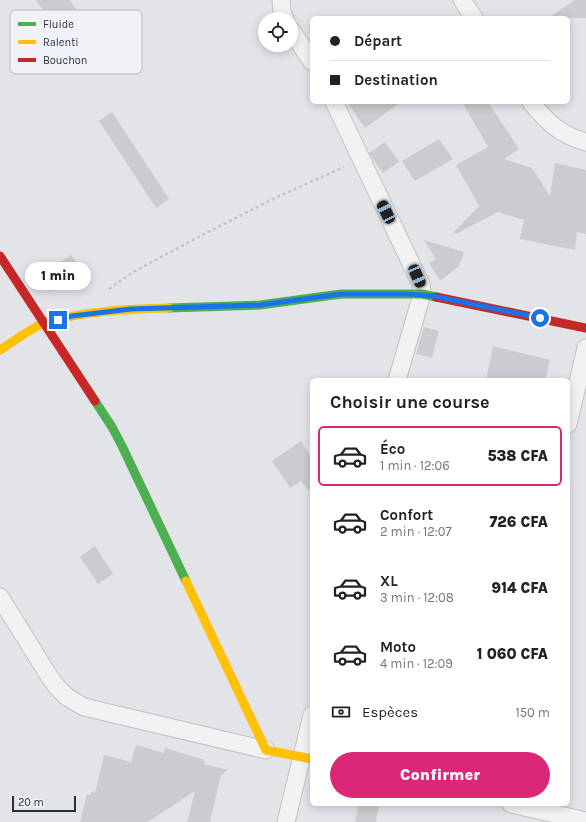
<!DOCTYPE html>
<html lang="fr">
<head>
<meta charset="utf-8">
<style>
	:root { --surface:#fff; --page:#f2f2f2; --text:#222; --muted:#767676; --line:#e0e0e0; --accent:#db2777 }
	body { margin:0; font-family:Karla,sans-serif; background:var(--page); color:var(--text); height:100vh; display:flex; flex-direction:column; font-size:15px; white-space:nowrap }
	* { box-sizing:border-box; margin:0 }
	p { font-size:13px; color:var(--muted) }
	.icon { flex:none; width:22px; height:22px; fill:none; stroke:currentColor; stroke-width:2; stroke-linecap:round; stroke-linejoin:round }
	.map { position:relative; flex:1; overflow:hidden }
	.panel { position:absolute; left:310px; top:378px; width:260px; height:428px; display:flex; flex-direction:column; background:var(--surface); border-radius:6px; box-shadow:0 2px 10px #0003 }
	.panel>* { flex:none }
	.banner { position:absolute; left:310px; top:16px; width:260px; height:88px; border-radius:6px; box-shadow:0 2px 10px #0003; display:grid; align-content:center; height:88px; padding:0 20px; background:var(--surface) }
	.fabs { position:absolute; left:258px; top:12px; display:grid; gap:8px }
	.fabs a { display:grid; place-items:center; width:40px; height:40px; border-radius:50%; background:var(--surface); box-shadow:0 2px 10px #0003; font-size:20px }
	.scale { position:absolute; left:12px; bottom:10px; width:64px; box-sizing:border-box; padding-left:4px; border:2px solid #293041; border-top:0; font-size:11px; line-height:14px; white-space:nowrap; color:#293041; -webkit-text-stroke:3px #f0f2f7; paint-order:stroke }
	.end { position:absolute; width:18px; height:18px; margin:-9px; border:5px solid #1a73e8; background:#fff; box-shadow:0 0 0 2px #fff }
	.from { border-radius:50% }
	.bubble { position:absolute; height:28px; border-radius:14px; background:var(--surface); box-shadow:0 2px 10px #0003; font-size:13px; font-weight:800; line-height:28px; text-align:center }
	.car { position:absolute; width:12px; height:24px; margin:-12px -6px; border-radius:5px; box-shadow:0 0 3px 1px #0007; background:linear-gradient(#222 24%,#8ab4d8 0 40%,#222 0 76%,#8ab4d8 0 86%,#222 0) }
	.banner b { display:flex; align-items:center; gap:14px; height:38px; font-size:15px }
	.banner b+b { border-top:1px solid var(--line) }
	.banner i { width:10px; height:10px; background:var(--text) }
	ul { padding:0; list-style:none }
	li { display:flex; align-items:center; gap:12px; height:60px; margin:0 8px 6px; padding:0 12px; border:2px solid transparent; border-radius:6px }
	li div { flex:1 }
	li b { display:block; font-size:15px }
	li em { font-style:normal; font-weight:800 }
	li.selected { border-color:var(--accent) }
	li>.icon { width:36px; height:36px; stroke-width:1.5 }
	h2 { padding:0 20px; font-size:18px; line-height:48px }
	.pay { display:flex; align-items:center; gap:10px; height:44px; padding:0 20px; font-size:15px }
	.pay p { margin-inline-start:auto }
	.action { display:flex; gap:8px; margin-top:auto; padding:8px 20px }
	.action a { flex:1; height:46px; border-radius:24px; background:var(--accent); color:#fff; font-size:16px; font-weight:800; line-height:46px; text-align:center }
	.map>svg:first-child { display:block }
</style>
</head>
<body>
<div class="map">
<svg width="586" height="822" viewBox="0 0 586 822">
	<rect width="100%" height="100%" fill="#e2e4e7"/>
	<g fill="#cacccf">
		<path d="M36,0H70L80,15L57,32Z"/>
		<path d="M575,0H586V18H548Z"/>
		<path d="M347,102H401L365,128Z"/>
		<path d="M462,102H488L519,149L504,159L532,168L550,196L555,163L586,170V234L577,232L575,250L520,239L524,220L498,212L456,234L454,232L479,206L456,165L488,147Z"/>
		<path d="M112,112L169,199L156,208L99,121Z"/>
		<path d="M439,139L453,159L415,181L402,161Z"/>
		<path d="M385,142L399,162L383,173L369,153Z"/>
		<path d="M424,240L464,252L459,266L440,281L429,263L436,259Z"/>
		<path d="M71,255L82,270L50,292L40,277Z"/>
		<path d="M424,327L439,331L432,358L416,354Z"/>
		<path d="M493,346L550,360L545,380H486Z"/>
		<path d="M301,441L312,458V495L301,481L290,488L272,461Z"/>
		<path d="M95,546L113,574L98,584L80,557Z"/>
		<path d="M136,745L164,753L165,748L205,760L204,764L228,770L221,775L210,822H187L195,791L148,822H80L87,794L90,795L91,792L95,793L104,755L131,762Z"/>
		<path d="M359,804H379L376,822H355Z"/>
	</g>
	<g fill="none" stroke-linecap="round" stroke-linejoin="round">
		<g stroke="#c0c2c5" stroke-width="19">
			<g id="street">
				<path d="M281,0L282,12L285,19"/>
				<path d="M462,0L474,18"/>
				<path d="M291,30L312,62"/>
				<path d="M334,102L417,276L421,284L422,294L397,380"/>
				<path d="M531,102C547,122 560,135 586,142"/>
				<path d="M568,424L586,348"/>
				<path d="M0,597L49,676L57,687L67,697L84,707L266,750"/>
				<path d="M511,804L586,821"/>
				<path d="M286,822L312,715"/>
			</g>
		</g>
		<path stroke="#c4c5ca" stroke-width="2.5" stroke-dasharray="3 3" stroke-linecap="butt" d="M109,289L135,271L206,233L275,198L344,167"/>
		<use href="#street" stroke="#f1f2f4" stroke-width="17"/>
		<g stroke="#4caf50" stroke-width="9">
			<path d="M169,308L260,305L341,294H422L436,297"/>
			<path d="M95,401L112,427L122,446L186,581"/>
		</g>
		<g stroke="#ffc107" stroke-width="9">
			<path d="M0,350C11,343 33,327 44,323C81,311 131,309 169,308"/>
			<path d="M186,581L266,750L312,759"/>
		</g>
		<g stroke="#c62828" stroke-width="9">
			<path d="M0,256L95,401"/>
			<path d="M436,297L586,328"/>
		</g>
	</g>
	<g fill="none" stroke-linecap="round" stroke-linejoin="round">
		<path stroke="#1a73e8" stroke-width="5" d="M58,320L72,316L131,309L260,305L341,294H408L433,296L540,318"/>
	</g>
	<rect x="10" y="10" width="132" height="64" rx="6" fill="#f0f2f7" stroke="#b4b8c0" stroke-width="1"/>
	<rect x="18" y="22" width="18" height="4" fill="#4caf50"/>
	<rect x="18" y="40" width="18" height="4" fill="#ffc107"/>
	<rect x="18" y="58" width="18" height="4" fill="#c62828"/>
	<g font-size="11" fill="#293041">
		<text x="43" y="28">Fluide</text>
		<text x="43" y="46">Ralenti</text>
		<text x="43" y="64">Bouchon</text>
	</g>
</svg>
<div class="fabs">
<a><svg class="icon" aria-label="locate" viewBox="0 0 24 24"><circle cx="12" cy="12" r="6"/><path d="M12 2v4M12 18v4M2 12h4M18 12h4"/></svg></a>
</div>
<div class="scale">20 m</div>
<i class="end from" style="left:540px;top:318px"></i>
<i class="end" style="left:58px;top:320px"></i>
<div class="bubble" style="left:25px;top:262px;width:66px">1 min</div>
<i class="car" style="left:386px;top:212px;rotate:334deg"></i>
<i class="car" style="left:417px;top:276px;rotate:156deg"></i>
<div class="banner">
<b><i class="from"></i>Départ</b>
<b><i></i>Destination</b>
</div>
<section class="panel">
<h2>Choisir une course</h2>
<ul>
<li class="selected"><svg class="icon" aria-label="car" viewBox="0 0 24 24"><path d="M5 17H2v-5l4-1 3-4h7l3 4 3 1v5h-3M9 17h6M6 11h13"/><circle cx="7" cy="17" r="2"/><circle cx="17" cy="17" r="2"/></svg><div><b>Éco</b><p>1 min · 12:06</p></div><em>538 CFA</em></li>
<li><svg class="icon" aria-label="car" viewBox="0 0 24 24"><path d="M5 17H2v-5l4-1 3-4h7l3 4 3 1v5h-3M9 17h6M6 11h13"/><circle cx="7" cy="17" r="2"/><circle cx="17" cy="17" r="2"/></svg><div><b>Confort</b><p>2 min · 12:07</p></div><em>726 CFA</em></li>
<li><svg class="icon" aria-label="car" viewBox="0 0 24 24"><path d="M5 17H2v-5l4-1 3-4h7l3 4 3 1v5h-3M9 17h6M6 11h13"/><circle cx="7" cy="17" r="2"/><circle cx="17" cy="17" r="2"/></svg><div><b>XL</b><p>3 min · 12:08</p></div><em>914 CFA</em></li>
<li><svg class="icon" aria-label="car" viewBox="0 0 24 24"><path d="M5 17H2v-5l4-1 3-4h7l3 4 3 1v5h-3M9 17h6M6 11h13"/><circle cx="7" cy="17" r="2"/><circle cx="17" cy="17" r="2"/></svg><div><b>Moto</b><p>4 min · 12:09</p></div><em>1 060 CFA</em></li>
</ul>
<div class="pay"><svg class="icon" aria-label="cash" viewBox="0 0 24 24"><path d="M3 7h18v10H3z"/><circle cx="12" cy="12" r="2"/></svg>Espèces<p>150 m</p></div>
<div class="action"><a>Confirmer</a></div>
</section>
</div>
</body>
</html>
